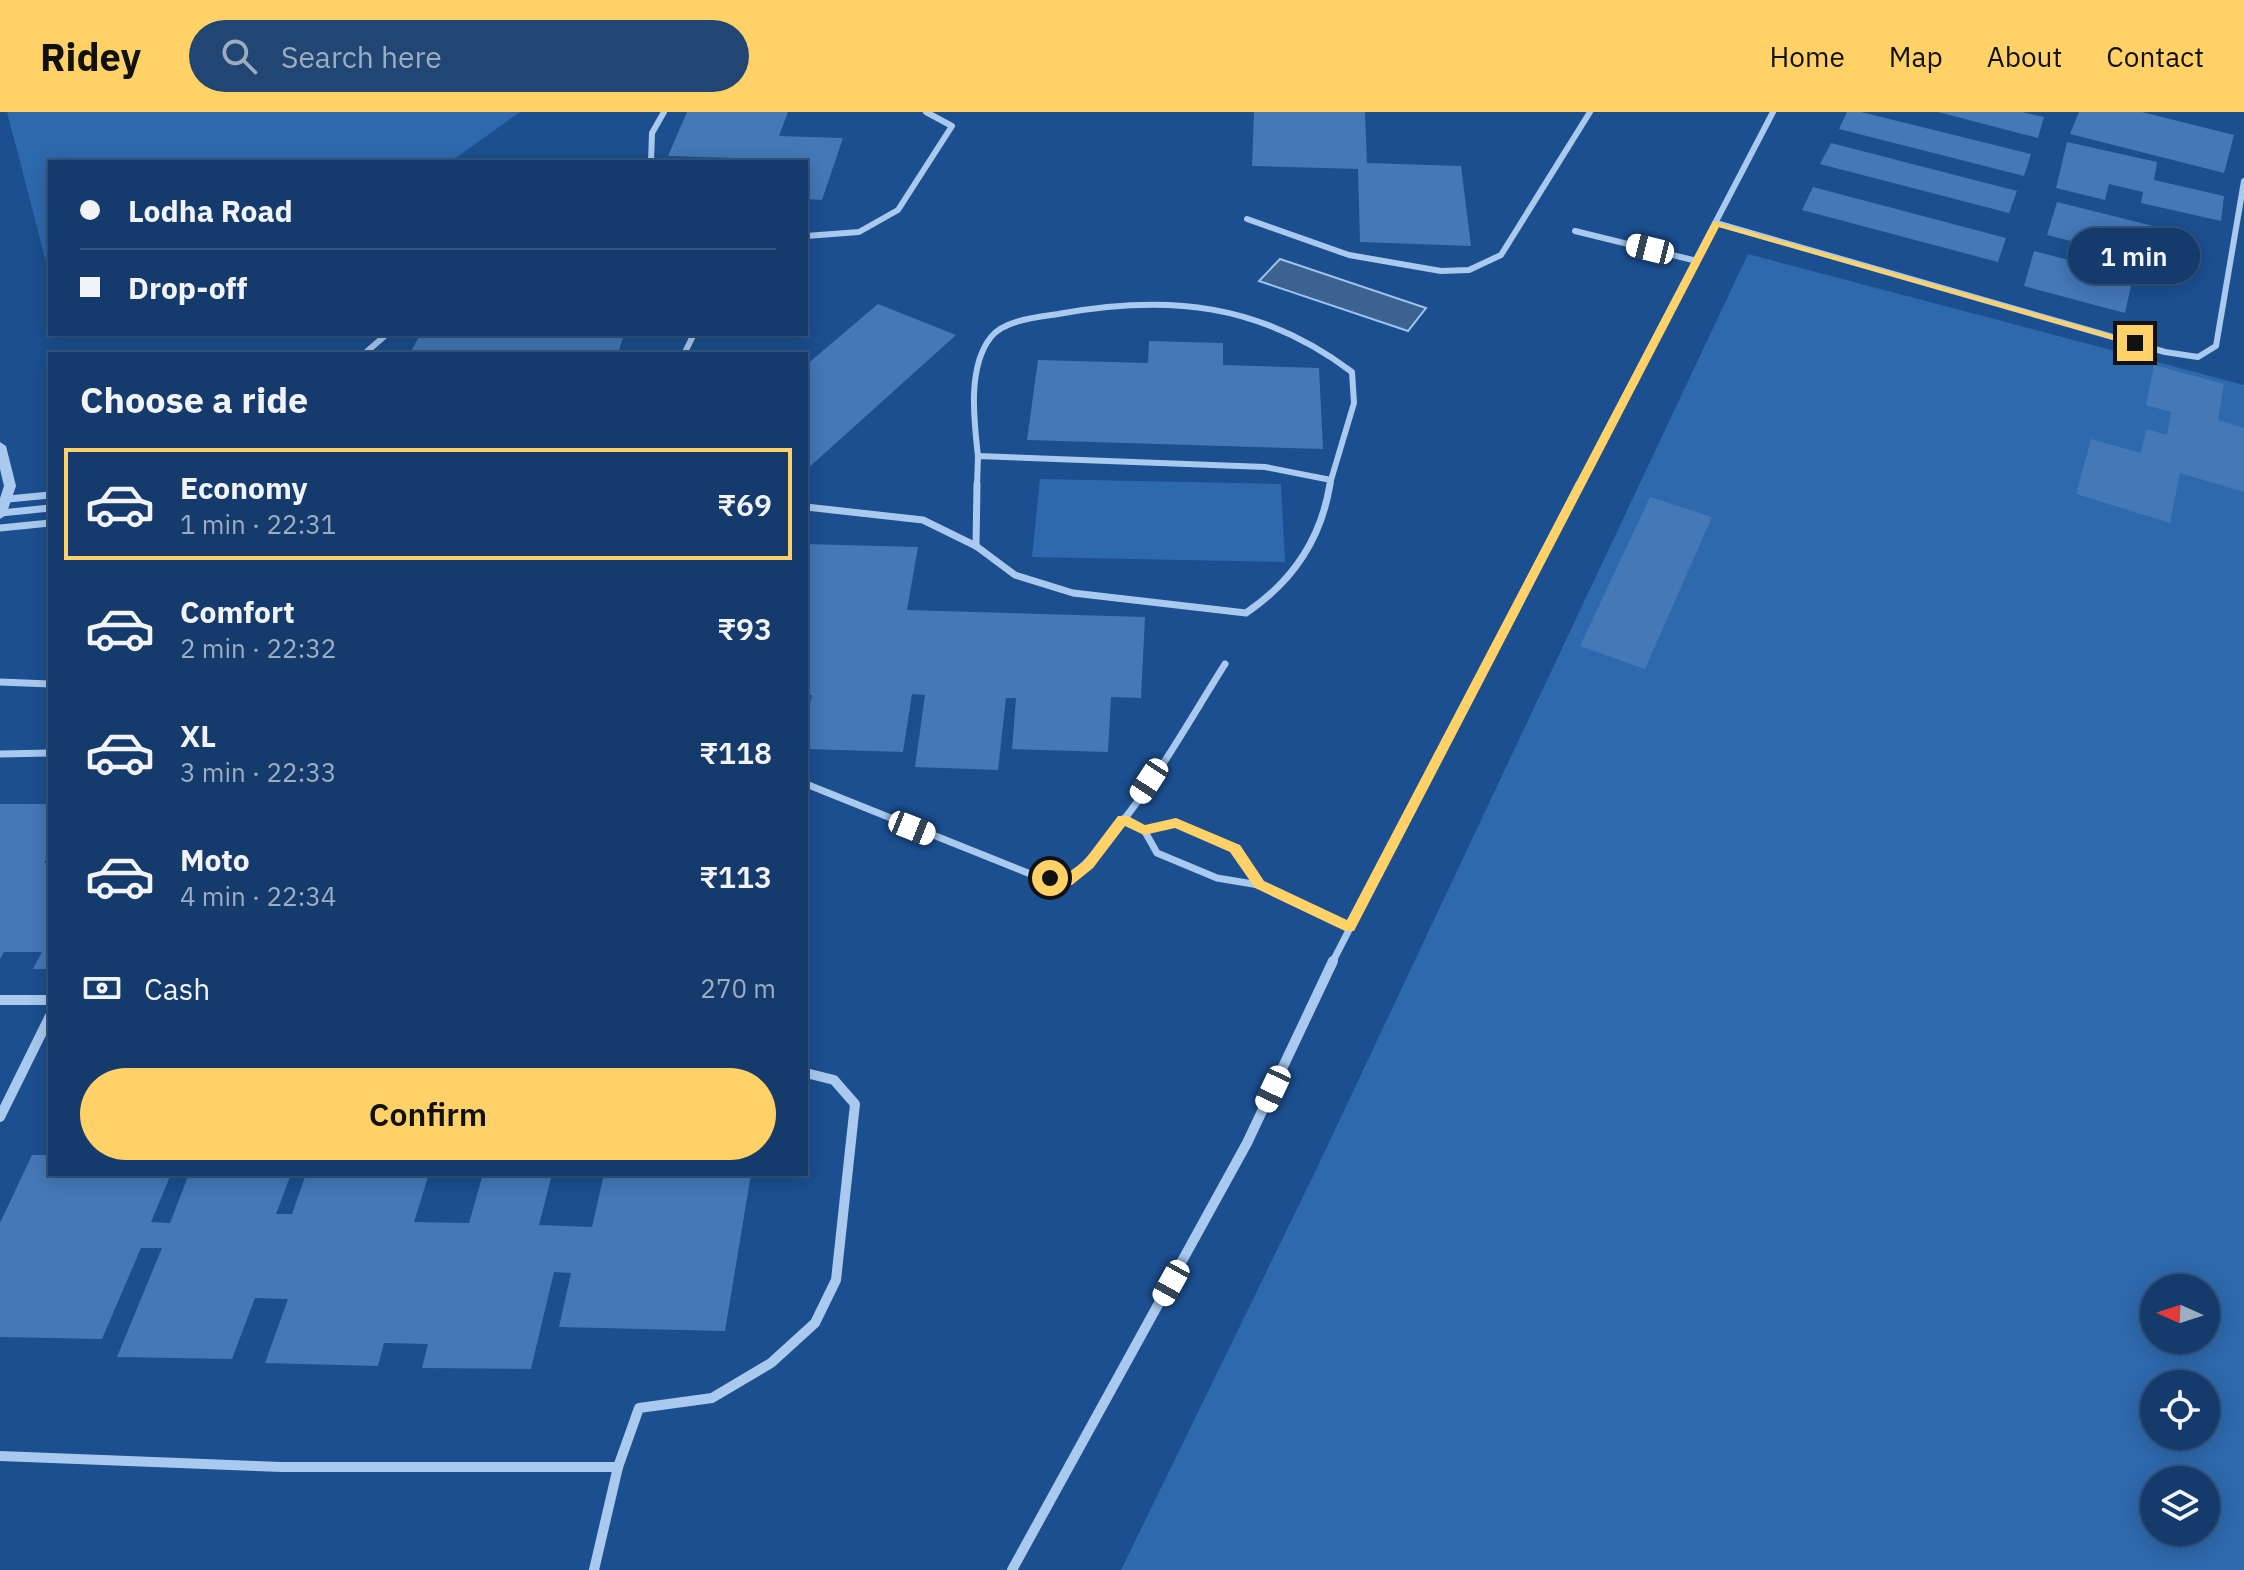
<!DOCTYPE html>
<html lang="en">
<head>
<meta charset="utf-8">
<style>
	:root { --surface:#143b6b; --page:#214673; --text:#f1f3f6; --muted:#9dadc1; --line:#33557e; --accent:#ffd166 }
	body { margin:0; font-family:"IBM Plex Sans",sans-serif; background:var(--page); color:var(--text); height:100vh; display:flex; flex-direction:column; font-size:30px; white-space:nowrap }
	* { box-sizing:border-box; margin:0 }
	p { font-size:26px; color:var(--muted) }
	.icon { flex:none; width:44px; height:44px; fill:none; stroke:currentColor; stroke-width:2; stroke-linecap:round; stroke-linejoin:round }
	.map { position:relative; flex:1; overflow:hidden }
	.drawer { position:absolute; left:48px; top:240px; width:760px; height:824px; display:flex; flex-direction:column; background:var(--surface); border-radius:0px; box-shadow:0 4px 20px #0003,0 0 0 2px var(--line) }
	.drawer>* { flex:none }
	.hud { position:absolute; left:48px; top:48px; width:760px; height:176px; border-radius:0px; box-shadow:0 4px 20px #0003,0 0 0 2px var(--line); display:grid; align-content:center; height:176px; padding:0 32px; background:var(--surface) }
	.needle { width:52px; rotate:273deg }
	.fabs { position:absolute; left:2140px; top:1162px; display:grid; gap:16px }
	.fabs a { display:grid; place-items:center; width:80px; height:80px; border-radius:50%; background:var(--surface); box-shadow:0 4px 20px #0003,0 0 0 2px var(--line); font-size:40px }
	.end { position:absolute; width:36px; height:36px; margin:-18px; border:10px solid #ffd166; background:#111; box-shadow:0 0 0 4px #111 }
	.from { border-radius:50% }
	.bubble { position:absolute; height:56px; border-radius:28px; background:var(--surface); box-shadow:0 4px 20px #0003,0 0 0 2px var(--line); font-size:26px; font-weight:600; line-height:56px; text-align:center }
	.car { position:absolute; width:24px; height:48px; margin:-24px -12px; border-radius:10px; box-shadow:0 0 6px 2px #0007; background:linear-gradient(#fff 24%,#345 0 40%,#fff 0 76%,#345 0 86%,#fff 0) }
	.hud b { display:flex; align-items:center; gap:28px; height:76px; font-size:30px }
	.hud b+b { border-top:2px solid var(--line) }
	.hud i { width:20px; height:20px; background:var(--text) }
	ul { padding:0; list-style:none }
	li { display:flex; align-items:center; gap:24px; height:112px; margin:0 16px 12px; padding:0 16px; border:4px solid transparent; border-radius:0px }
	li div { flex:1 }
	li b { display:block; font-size:30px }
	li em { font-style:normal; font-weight:600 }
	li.current { border-color:var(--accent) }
	li>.icon { width:72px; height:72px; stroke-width:1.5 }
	h2 { padding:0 32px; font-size:36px; line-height:96px }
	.pay { display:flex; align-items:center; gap:20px; height:88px; padding:0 32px; font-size:30px }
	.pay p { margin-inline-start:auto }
	.primary-button { display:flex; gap:16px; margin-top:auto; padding:16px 32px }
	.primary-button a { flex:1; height:92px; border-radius:48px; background:var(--accent); color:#111; font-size:32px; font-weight:600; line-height:92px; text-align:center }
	header { display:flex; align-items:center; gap:48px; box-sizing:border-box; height:112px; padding:0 40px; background:var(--accent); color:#111 }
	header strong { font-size:38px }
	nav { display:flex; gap:44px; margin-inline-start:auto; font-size:28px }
	.search { width:560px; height:72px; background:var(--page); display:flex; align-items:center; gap:20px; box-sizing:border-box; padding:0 28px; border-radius:44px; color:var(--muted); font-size:30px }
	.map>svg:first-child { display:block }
</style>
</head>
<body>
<header>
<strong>Ridey</strong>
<div class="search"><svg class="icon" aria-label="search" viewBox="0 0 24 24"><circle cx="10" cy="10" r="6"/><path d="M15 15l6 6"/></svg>Search here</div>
<nav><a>Home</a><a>Map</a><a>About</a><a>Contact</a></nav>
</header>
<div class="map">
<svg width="2244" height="1458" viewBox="0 0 2244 1458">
	<rect width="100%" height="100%" fill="#1b4f8f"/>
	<g fill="#2e69ad" fill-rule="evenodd">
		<path d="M7,0H520L450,50H50V165Z"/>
		<path d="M1748,142L2244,273V1458H1121L1316,1058ZM2154,1176H2206V1228H2154ZM2154,1272H2206V1324H2154ZM2154,1368H2206V1420H2154Z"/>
		<path d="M1040,367L1281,372L1285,450L1032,445Z"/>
	</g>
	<path fill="#3c6290" stroke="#9cc4f0" stroke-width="2" d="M1280,147L1426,196L1408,219L1259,169Z"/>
	<g fill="#4478b7">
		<path d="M687,0H788L779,24L843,26L822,88L806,87V50H733L735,46L668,44Z"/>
		<path d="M1254,0H1365L1367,51L1461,54L1471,134L1360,130L1358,57L1252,54Z"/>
		<path d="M1847,0H1861L2031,42L2024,64L1839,17Z"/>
		<path d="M1938,0H2022L2044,5L2038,26Z"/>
		<path d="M2079,0H2142L2234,23L2224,61L2070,22Z"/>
		<path d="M2067,30L2157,50L2154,68L2224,84L2221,109L2141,91L2143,80L2109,72L2105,88L2056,76Z"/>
		<path d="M1831,31L2017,79L2009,101L1820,52Z"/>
		<path d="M1813,75L2006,126L1998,150L1802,98Z"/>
		<path d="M2057,90L2153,114L2146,148L2047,123Z"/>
		<path d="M2034,139L2133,165L2125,201L2024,174Z"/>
		<path d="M878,192L956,223L806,358V253Z"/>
		<path d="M420,222H624L618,242L411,240Z"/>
		<path d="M1149,229L1223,231V253L1319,256L1323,337L1027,328L1038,248L1148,251Z"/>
		<path d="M2154,253L2224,272L2218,308L2244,316V380L2180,361L2170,411L2076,382L2091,327L2141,341L2146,317L2167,323L2171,300L2146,293Z"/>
		<path d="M1650,385L1712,405L1645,557L1580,534Z"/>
		<path d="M806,432L918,435L907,498L1145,505L1141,586L1111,585L1108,640L1012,637L1016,586H1006L998,658L915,655L925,583L912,582L903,640L806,637V610L812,583H806Z"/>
		<path d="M0,692H50V740L44,751H50V857H33L42,840H4L0,847Z"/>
		<path d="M32,1043H50V1062H171L151,1110L170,1111L189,1062H291L276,1102H292L306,1062H429L414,1110L469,1111L483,1062H552L539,1113L592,1115L604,1062H751L725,1219L559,1215L571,1161L554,1160L531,1257L422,1256L428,1232L384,1231L378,1254L265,1251L288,1187L255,1186L232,1247L117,1245L162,1136H141L102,1227L0,1225V1111Z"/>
	</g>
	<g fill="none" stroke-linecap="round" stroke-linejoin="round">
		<g stroke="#a9c9ee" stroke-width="6">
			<path d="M651,50L652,21L664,0"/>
			<path d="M1247,107L1349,143L1441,159L1469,158L1501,143L1590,0"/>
			<path d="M1716,111L2165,240L2198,245L2216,234L2244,69"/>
			<path d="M1575,119L1697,149"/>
			<path d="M806,124L859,120L898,98L952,14L926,0"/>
			<path d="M364,242L387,222"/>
			<path d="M684,242L694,222"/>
			<path d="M978,344C974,309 967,255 991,225C1004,208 1038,205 1058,202C1169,182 1260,191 1352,260L1354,291L1331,368"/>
			<path d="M977,374L978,344L1265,355L1331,368L1330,374"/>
			<path d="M1578,374L1773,0"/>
		</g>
		<g stroke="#a9c9ee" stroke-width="7">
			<path d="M8,387L50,383"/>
			<path d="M806,395L923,408L976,434"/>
			<path d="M1,401L50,396"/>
			<path d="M0,416L50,411"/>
			<path d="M976,434L1015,463L1073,481L1246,501C1292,470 1321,428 1330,372"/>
			<path d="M976,434L977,372"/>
			<path d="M0,570L50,572"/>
			<path d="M0,642L50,641"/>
			<path d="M806,672L1033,763L1067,769C1135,709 1177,628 1225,552"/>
			<path d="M1123,707L1144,718L1157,741L1217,766L1259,773L1349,815"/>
			<path d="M1144,718L1176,711L1235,737L1259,773"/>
			<path d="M1332,851L1579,372"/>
		</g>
		<g stroke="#a9c9ee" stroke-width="10">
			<path d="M0,888H50"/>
			<path d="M0,1005L50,904"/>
			<path d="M0,1344L282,1355H618"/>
			<path d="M594,1458L618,1355L639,1296L712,1286L771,1251L815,1211L836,1168L855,992L834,968L806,961"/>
			<path d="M1012,1458L1247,1031L1333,849"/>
		</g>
		<path fill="#a9c9ee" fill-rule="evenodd" d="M0,330L6,334L16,374L6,403L0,407V386L4,374L0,357Z"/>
	</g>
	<path fill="#ffd166" d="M1713,109L2140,231L2132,233L1719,115L1354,819H1345L1255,776L1230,740L1175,716L1144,723L1125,714L1093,756L1072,773L1045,770V762L1065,763L1084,749L1118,704H1128L1145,713L1176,706L1240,733L1264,769L1347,808Z"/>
</svg>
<div class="fabs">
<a><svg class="needle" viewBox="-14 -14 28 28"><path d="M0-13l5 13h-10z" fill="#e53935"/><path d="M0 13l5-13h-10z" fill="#9dadc1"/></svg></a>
<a><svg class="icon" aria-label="locate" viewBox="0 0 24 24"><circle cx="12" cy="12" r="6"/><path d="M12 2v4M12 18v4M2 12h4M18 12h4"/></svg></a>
<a><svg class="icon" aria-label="layers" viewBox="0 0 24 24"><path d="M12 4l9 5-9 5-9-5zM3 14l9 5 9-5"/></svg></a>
</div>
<i class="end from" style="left:1050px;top:766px"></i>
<i class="end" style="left:2135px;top:231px"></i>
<div class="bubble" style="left:2068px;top:116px;width:132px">1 min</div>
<i class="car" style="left:1650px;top:137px;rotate:284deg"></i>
<i class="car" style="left:1149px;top:669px;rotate:213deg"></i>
<i class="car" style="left:912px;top:716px;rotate:112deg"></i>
<i class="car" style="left:1273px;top:977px;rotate:205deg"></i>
<i class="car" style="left:1171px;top:1171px;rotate:209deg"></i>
<div class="hud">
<b><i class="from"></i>Lodha Road</b>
<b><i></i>Drop-off</b>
</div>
<section class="drawer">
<h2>Choose a ride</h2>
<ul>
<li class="current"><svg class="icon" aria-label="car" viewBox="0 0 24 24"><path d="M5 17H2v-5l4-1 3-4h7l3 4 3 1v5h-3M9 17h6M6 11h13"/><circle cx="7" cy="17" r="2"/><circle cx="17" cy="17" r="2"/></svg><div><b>Economy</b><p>1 min · 22:31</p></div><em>₹69</em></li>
<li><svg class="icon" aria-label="car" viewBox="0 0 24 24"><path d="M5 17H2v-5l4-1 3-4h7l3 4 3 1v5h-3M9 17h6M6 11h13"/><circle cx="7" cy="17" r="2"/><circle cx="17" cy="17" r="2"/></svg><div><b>Comfort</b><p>2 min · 22:32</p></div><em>₹93</em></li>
<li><svg class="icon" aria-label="car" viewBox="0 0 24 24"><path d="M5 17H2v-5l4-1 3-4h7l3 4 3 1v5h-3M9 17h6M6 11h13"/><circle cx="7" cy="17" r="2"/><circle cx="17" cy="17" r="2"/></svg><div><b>XL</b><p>3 min · 22:33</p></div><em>₹118</em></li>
<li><svg class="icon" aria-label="car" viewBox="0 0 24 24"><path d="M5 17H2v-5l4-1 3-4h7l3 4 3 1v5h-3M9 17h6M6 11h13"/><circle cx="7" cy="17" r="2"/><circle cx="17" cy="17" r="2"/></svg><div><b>Moto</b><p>4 min · 22:34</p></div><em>₹113</em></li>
</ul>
<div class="pay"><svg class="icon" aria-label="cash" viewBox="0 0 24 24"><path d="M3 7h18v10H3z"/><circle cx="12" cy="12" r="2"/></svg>Cash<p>270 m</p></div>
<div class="primary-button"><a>Confirm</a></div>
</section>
</div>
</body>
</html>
